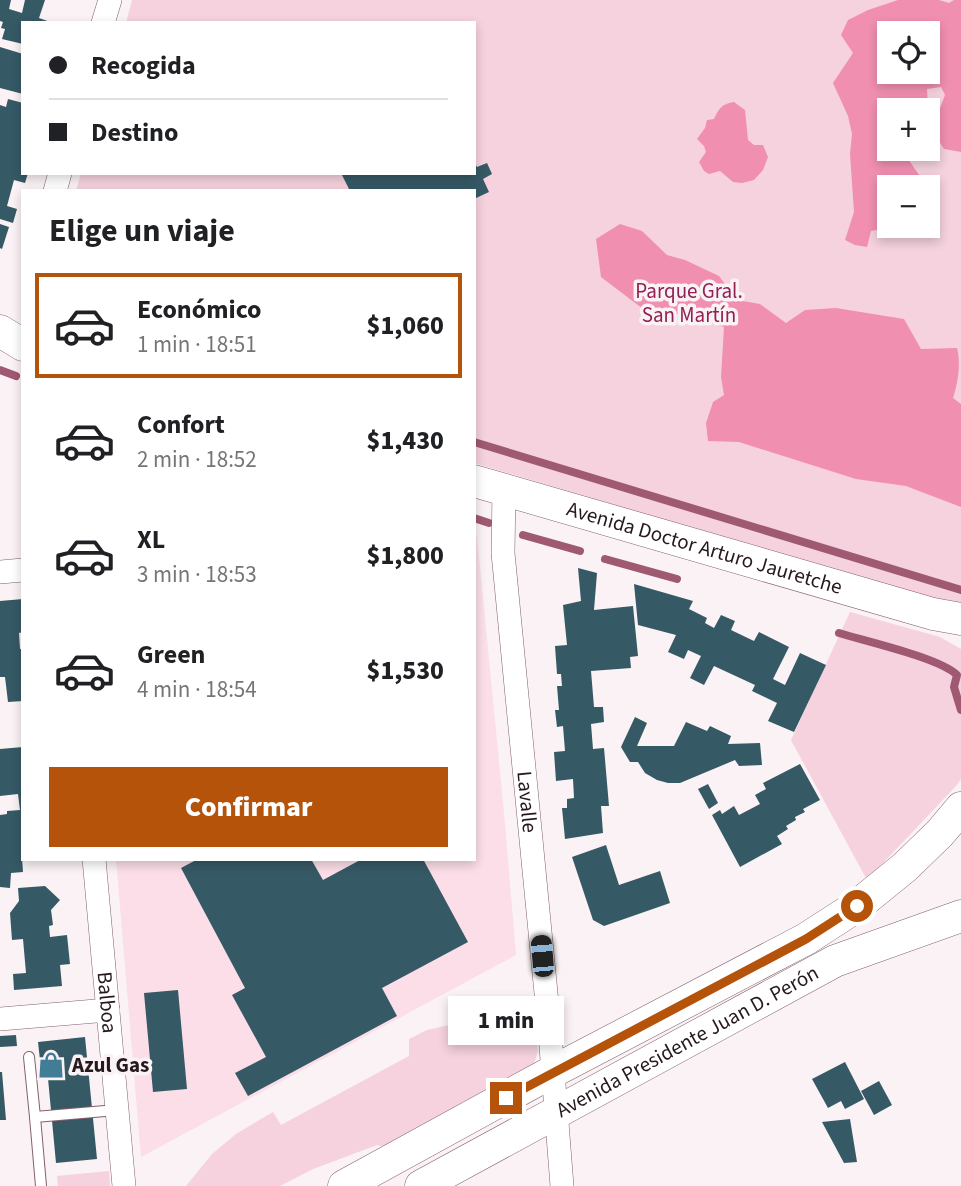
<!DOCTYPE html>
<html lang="es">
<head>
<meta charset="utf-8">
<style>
	:root { --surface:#fff; --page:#f2f2f2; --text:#202124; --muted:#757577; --line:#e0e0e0; --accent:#b45309 }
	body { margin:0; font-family:"Source Sans 3",sans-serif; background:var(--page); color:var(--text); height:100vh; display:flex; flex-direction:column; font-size:26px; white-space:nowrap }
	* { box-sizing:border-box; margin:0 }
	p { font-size:23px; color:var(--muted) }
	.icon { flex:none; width:38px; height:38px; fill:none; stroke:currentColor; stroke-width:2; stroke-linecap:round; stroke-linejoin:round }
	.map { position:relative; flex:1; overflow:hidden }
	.side { position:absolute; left:21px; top:189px; width:455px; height:672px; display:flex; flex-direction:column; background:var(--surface); border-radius:0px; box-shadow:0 4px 10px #0003 }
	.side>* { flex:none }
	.guide { position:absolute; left:21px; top:21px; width:455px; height:154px; border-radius:0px; box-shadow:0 4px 10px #0003; display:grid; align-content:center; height:154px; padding:0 28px; background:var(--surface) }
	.buttons { position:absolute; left:877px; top:21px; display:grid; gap:14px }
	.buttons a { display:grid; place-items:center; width:63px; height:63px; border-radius:0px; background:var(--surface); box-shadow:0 4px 10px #0003; font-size:35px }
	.end { position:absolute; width:32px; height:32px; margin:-16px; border:9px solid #b45309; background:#fff; box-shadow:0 0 0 4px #fff }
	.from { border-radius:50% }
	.bubble { position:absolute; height:49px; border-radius:0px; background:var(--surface); box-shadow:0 4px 10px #0003; font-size:23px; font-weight:800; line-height:49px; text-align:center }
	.car { position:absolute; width:21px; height:42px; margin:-21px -10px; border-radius:9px; box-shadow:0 0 5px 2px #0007; background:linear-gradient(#222 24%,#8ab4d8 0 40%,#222 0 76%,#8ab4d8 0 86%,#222 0) }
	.guide b { display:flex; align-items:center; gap:24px; height:66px; font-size:26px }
	.guide b+b { border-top:2px solid var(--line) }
	.guide i { width:18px; height:18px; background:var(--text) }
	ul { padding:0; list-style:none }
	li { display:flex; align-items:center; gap:21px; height:105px; margin:0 14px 10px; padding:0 14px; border:4px solid transparent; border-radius:0px }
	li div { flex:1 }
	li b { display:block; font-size:26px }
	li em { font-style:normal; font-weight:800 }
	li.current { border-color:var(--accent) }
	li>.icon { width:63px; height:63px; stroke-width:1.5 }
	h2 { padding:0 28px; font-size:32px; line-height:84px }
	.cta { display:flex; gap:14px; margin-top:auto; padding:14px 28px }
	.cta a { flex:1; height:80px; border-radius:0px; background:var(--accent); color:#fff; font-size:28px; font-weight:800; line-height:80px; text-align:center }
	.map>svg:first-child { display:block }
</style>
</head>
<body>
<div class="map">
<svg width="961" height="1186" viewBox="0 0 961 1186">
	<rect width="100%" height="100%" fill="#faf2f4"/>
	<path fill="#fbdee7" d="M474,536H477L504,813L516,955L141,1157L116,859H474Z"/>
	<g fill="#f5d2dd" fill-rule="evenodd">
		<path d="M132,0H961V608L474,463V191H76L81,173H474V23H126ZM889,33H928V72H889ZM889,110H928V149H889ZM889,187H928V226H889Z"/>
		<path d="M850,612L940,637L961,649V779L956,786L867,880L791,740Z"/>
		<path d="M453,1024L482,1028L498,1034L517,1045L537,1044L538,1051L534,1064L384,1147L377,1145L313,1169L280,1186H186L212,1154L236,1134L273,1112L281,1125L409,1056V1039L427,1030Z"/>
		<path d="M109,1171L110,1186H58L57,1176Z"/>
	</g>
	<g fill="#f18fb1" fill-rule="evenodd">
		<path d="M898,0H939L949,3L954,0H961V152L944,149C930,128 937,117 945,95L941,87L927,89L928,106L925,110H889V149H907L908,159L924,182L921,187H889V224L888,228L871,231L867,247L855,245L845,240L854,212L850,154L852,134L848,116L833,83L853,53L841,35L848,20L868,10ZM889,33H928V72H889Z"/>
		<path d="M734,102L745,110L748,140L754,145H763L768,157L763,170L754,180L742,183L733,182L720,171L709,174L704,171L699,162L706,152L704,146L697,139L705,128L707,120L714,119C719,108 722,104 734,102Z"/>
		<path d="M620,224L642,231L667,255L685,260L719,276L737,300L760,304L786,323L805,310L836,308L904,319L921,349L957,348C961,363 958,383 953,398L961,404V507L906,486L856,479L739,442L708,441L706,423L713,402L724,395L721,377L724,327L683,314L651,315L601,277L596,239Z"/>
	</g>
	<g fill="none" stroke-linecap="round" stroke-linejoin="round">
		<g stroke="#9f5972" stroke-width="8">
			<path d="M0,370L16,376"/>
			<path d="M474,442L961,590"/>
			<path d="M474,518L489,523"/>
			<path d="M523,535L580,551"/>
			<path d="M605,559L677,579"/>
			<path d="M839,633C865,641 940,658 957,675L954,687L961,710"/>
		</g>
	</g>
	<g fill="#365966">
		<path d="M0,0H11L9,9L22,13L25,0H45L39,18L53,23H23V44L2,39L5,29L1,28L3,22L0,21Z"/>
		<path d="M0,47L23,54V94L0,88Z"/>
		<path d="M8,99L23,103V173H28L25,183L14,180L7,206L17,209L13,223L0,219V105L6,107Z"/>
		<path d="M474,161L477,167L487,163L492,174L483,179L489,192L474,199V191H350L341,173H474Z"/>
		<path d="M0,224L9,227L2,249L0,248Z"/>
		<path d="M578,568L597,573L594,610L633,606L638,656L630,657L631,668L591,671L594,707H603L604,722L591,724L593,749L604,748L609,806H601L603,833L565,839L562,808H567V799L574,798L573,779L556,781L554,752L565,751L563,726L557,727L555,710H559L557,686H562L561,674H557L555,646L567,645L563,605L581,601Z"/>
		<path d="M634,584L693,601L689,609L707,618L705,623L714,628L721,615L735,621L731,630L754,641L759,632L789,647L773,679L785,685L800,653L826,665L794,732L768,721L777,703L752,691L755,685L714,666L704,685L690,678L701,656L688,650L684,659L668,652L676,635L638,625Z"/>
		<path d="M23,599V632L19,633L20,649H23V701L8,702L5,677H0V601Z"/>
		<path d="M635,717L647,723L637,746H674L686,722L707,731L710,726L731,736L728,744L760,743L762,765L739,766L735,760L680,783H668L657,780L645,773L638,762H630L621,747Z"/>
		<path d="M23,747L22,857L23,872L11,873L10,888L0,887V815L7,814V811L20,810L18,794L0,796V749Z"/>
		<path d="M800,764L820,800L803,809L805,812L795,817L796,820L786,826L788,829L777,836L782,844L740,867L712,815L720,810L722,814L734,806L739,815L760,804L755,795L766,789L763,783Z"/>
		<path d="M708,784L718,803L709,809L698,789Z"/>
		<path d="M606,845L619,885L660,871L670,903L604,926L593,920L572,857Z"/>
		<path d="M198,859H311L323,880L362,859H423L468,942L382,988L397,1016L248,1096L235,1073L266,1057L232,995L245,988L181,868Z"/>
		<path d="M45,886L60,900L51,910L53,925L49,926L50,937L67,935L70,964L60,965L62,986L14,990L13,974L26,973L23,939L12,940L10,913L19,901L18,888Z"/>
		<path d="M178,990L187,1089L153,1092L144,993Z"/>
		<path d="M16,1035L17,1046L0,1047V1036Z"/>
		<path d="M85,1037L97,1159L56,1163L47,1068L41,1069L38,1042Z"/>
		<path d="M845,1062L864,1099L845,1109L841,1101L828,1108L812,1079Z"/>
		<path d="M0,1072H2L6,1120H0Z"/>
		<path d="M879,1081L892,1105L874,1115L861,1091Z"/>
		<path d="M850,1119L857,1162L844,1163L822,1122Z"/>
	</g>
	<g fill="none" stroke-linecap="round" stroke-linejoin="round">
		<g stroke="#82606b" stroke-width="12">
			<g id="lane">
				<path d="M29,1057L35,1117"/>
				<path d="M41,1186L35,1117L117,1110"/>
			</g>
		</g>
		<g stroke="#82606b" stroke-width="24">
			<g id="street">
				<path d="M103,23L110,0"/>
				<path d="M55,191L60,173"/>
				<path id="s1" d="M504,490L503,553L550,1034L562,1186"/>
				<path d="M0,572L23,570"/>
				<path id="s2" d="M94,859L124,1186"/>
				<path d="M0,1019L108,1010"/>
			</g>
		</g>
		<g stroke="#82606b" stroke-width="33">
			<g id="secondary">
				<path d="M0,331L23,345"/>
				<path id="s3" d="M474,481L933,614L961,619"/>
				<path d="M344,1186L552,1072L806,939L857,906L905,867L940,833L961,808"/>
				<path id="s4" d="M421,1186L835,961L961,916"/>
			</g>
		</g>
		<use href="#lane" stroke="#fff" stroke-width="10"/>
		<use href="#street" stroke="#fff" stroke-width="23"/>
		<use href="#secondary" stroke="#fff" stroke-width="32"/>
	</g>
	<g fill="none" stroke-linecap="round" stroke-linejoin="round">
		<path stroke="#b45309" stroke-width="9" d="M506,1098L806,939L857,906"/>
	</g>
	<defs>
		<g id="shop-bare" transform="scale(2.1)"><path d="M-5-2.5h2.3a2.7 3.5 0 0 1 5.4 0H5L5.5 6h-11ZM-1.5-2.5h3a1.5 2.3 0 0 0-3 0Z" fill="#417e95" stroke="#faf2f4" stroke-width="2.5" paint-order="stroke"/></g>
	</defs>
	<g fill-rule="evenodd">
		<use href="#shop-bare" x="51" y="1065"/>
	</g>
	<g text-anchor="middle" stroke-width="7" stroke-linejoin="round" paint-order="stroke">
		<g font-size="21" fill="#922054" stroke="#faf2f4">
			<text x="689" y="298">Parque Gral.<tspan x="689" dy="24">San Martín</tspan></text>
		</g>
		<g font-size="21" fill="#26191d" stroke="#faf2f4">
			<text dy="7" stroke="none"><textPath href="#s3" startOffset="240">Avenida Doctor Arturo Jauretche</textPath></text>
			<text dy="7" stroke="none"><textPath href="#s1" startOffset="313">Lavalle</textPath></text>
			<text dy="7" stroke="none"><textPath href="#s2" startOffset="144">Balboa</textPath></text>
			<text dy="7" stroke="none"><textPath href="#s4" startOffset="303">Avenida Presidente Juan D. Perón</textPath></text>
		</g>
		<g font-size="21" font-weight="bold" fill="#26191d" stroke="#faf2f4" text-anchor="start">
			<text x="72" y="1072">Azul Gas</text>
		</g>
	</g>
</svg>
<div class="buttons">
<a><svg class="icon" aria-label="locate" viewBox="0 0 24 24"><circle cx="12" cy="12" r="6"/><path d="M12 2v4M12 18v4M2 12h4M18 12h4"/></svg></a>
<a>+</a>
<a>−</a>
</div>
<i class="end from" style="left:857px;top:906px"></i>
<i class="end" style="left:506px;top:1098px"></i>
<div class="bubble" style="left:448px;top:996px;width:116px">1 min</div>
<i class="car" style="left:542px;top:956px;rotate:355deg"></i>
<div class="guide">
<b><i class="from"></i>Recogida</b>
<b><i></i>Destino</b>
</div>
<section class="side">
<h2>Elige un viaje</h2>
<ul>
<li class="current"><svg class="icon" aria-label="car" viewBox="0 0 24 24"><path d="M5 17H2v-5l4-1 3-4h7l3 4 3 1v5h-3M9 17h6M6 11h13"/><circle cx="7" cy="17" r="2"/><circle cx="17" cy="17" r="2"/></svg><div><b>Económico</b><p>1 min · 18:51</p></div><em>$1,060</em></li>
<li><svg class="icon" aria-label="car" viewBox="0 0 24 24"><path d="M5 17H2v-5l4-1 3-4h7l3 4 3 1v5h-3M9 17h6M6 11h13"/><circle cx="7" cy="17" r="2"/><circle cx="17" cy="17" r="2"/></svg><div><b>Confort</b><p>2 min · 18:52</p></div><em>$1,430</em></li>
<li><svg class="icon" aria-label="car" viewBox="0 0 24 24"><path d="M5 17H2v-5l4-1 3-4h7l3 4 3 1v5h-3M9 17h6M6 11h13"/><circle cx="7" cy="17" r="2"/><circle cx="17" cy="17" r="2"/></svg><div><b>XL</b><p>3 min · 18:53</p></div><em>$1,800</em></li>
<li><svg class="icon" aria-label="car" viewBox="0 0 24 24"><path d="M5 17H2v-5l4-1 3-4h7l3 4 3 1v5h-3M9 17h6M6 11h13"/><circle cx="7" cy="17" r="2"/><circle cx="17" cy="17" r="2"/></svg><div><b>Green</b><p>4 min · 18:54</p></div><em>$1,530</em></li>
</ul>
<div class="cta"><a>Confirmar</a></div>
</section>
</div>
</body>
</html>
